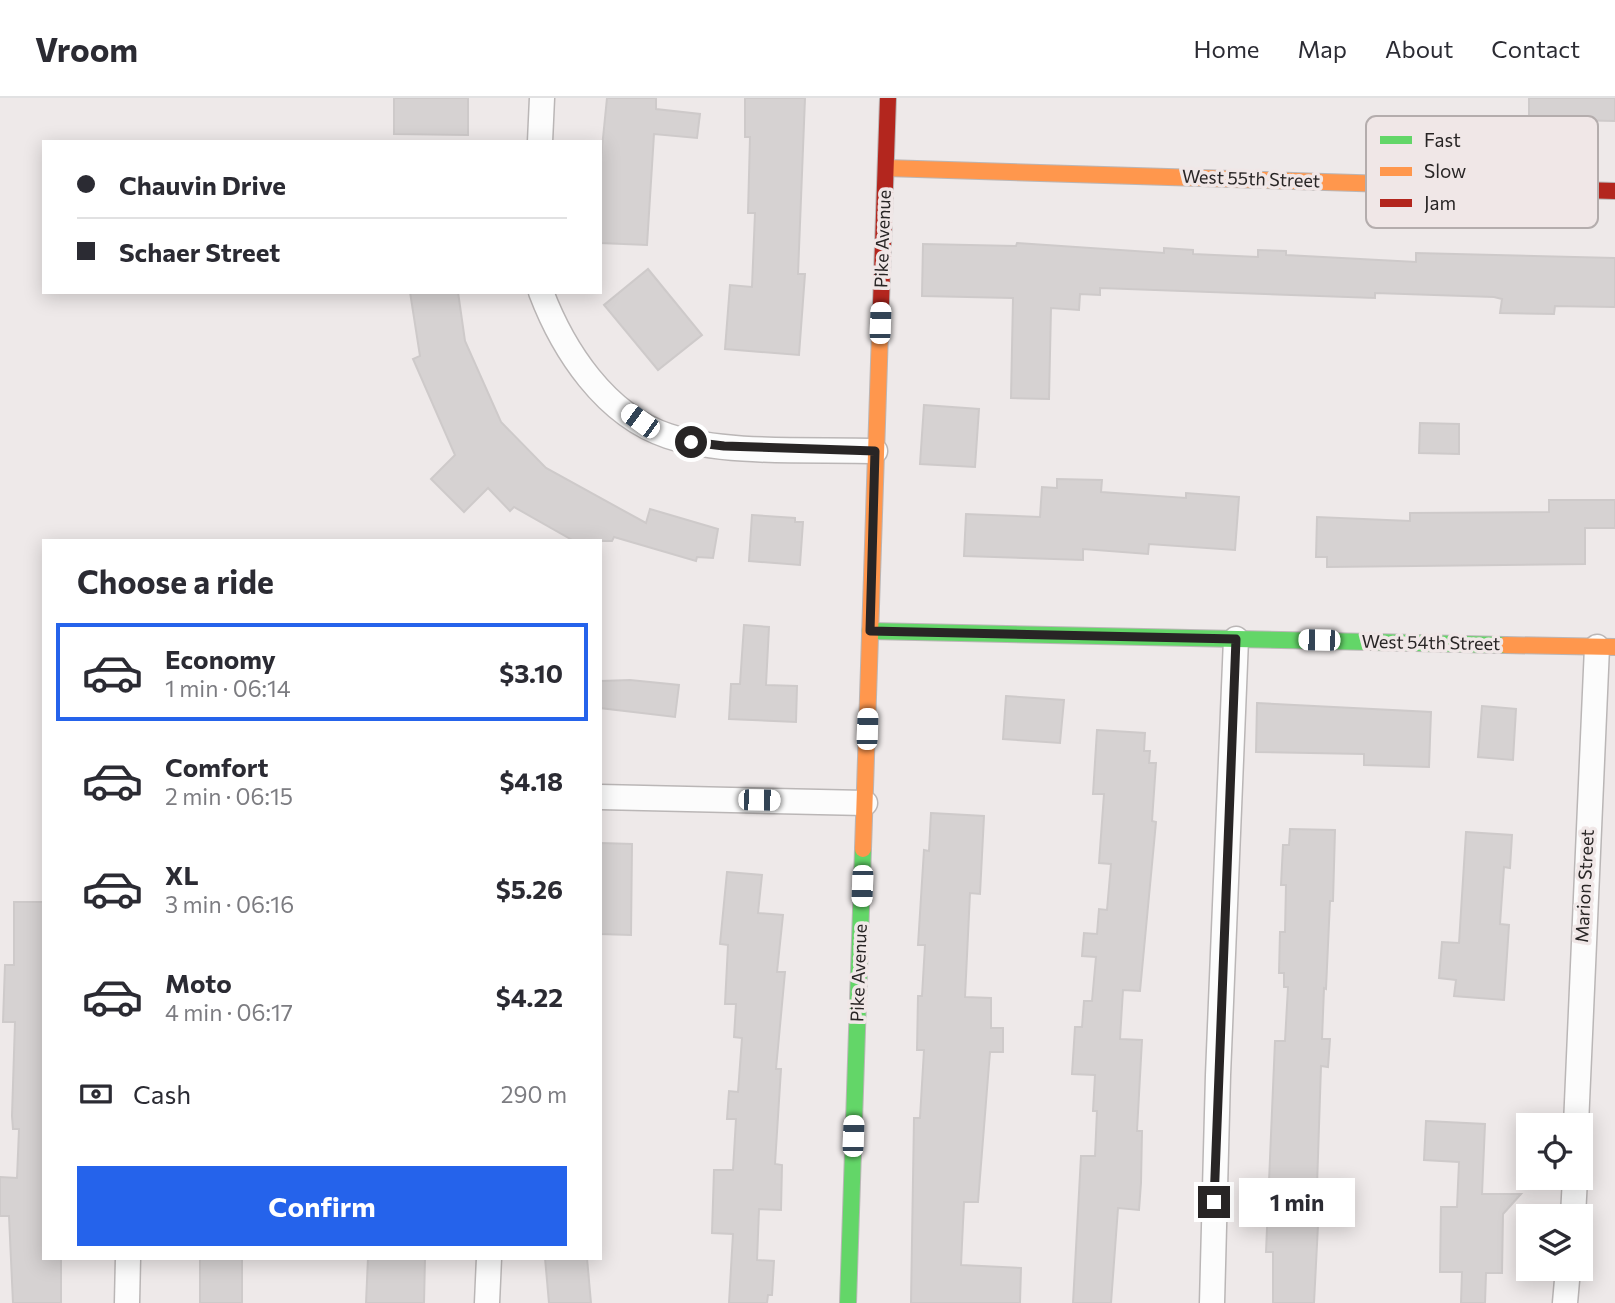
<!DOCTYPE html>
<html lang="en">
<head>
<meta charset="utf-8">
<style>
	:root { --surface:#fff; --page:#f2f2f3; --text:#2b2b33; --muted:#7c7c81; --line:#e1e1e2; --accent:#2563eb }
	body { margin:0; font-family:Commissioner,sans-serif; background:var(--page); color:var(--text); height:100vh; display:flex; flex-direction:column; font-size:26px; white-space:nowrap }
	* { box-sizing:border-box; margin:0 }
	p { font-size:23px; color:var(--muted) }
	.icon { flex:none; width:38px; height:38px; fill:none; stroke:currentColor; stroke-width:2; stroke-linecap:round; stroke-linejoin:round }
	.map { position:relative; flex:1; overflow:hidden }
	.drawer { position:absolute; left:42px; top:441px; width:560px; height:721px; display:flex; flex-direction:column; background:var(--surface); border-radius:0px; box-shadow:0 4px 18px #0003 }
	.drawer>* { flex:none }
	.guide { position:absolute; left:42px; top:42px; width:560px; height:154px; border-radius:0px; box-shadow:0 4px 18px #0003; display:grid; align-content:center; height:154px; padding:0 35px; background:var(--surface) }
	.controls { position:absolute; left:1516px; top:1015px; display:grid; gap:14px }
	.controls a { display:grid; place-items:center; width:77px; height:77px; border-radius:0px; background:var(--surface); box-shadow:0 4px 18px #0003; font-size:35px }
	.end { position:absolute; width:32px; height:32px; margin:-16px; border:9px solid #282525; background:#fff; box-shadow:0 0 0 4px #fff }
	.from { border-radius:50% }
	.bubble { position:absolute; height:49px; border-radius:0px; background:var(--surface); box-shadow:0 4px 18px #0003; font-size:23px; font-weight:700; line-height:49px; text-align:center }
	.car { position:absolute; width:21px; height:42px; margin:-21px -10px; border-radius:9px; box-shadow:0 0 5px 2px #0007; background:linear-gradient(#fff 24%,#345 0 40%,#fff 0 76%,#345 0 86%,#fff 0) }
	.guide b { display:flex; align-items:center; gap:24px; height:66px; font-size:26px }
	.guide b+b { border-top:2px solid var(--line) }
	.guide i { width:18px; height:18px; background:var(--text) }
	ul { padding:0; list-style:none }
	li { display:flex; align-items:center; gap:21px; height:98px; margin:0 14px 10px; padding:0 21px; border:4px solid transparent; border-radius:0px }
	li div { flex:1 }
	li b { display:block; font-size:26px }
	li em { font-style:normal; font-weight:700 }
	li.active { border-color:var(--accent) }
	li>.icon { width:63px; height:63px; stroke-width:1.5 }
	h2 { padding:0 35px; font-size:32px; line-height:84px }
	.pay { display:flex; align-items:center; gap:18px; height:77px; padding:0 35px; font-size:26px }
	.pay p { margin-inline-start:auto }
	.action { display:flex; gap:14px; margin-top:auto; padding:14px 35px }
	.action a { flex:1; height:80px; border-radius:0px; background:var(--accent); color:#fff; font-size:28px; font-weight:700; line-height:80px; text-align:center }
	header { display:flex; align-items:center; gap:42px; box-sizing:border-box; height:98px; padding:0 35px; background:var(--surface); border-bottom:2px solid var(--line) }
	header strong { font-size:33px }
	nav { display:flex; gap:38px; margin-inline-start:auto; font-size:24px }
	.map>svg:first-child { display:block }
</style>
</head>
<body>
<header>
<strong>Vroom</strong>
<nav><a>Home</a><a>Map</a><a>About</a><a>Contact</a></nav>
</header>
<div class="map">
<svg width="1615" height="1205" viewBox="0 0 1615 1205">
	<rect width="100%" height="100%" fill="#eee9e9"/>
	<g fill="#d6d2d2" stroke="#cecaca" stroke-width="2">
		<path d="M394,0H468V37L394,36Z"/>
		<path d="M607,0H656V11L700,16L697,40L654,36L647,147L600,145V70Z"/>
		<path d="M745,0H805L798,176H805L799,257L725,251L730,187L752,189L755,115H748L750,39H745Z"/>
		<path d="M1529,0H1615V23L1529,21Z"/>
		<path d="M1017,145L1164,155V150L1193,152V156L1258,159V152L1286,153V157L1416,164V155L1615,160V209L1555,208L1554,216L1500,215L1502,201L1494,199L1375,195V200L1100,190V197L1080,196L1079,212L1051,210L1049,301L1011,300L1013,200L922,198L923,146L1016,148Z"/>
		<path d="M648,171L702,237L658,272L604,207Z"/>
		<path d="M410,194H458L465,243L501,324L546,370L646,425L650,411L718,431L713,460L697,459L696,463L614,439L612,443H574L514,409L510,413L488,390L464,414L431,381L455,357L413,261L420,258Z"/>
		<path d="M924,307L979,311L975,369L920,366Z"/>
		<path d="M1420,325L1459,326V356L1419,355Z"/>
		<path d="M1057,381L1102,382L1101,394L1186,400V395L1239,399L1235,452L1149,446L1148,456L1083,451V462L964,458L966,416L1040,419L1042,389L1057,390Z"/>
		<path d="M1549,402H1615V430H1585V466L1327,469V459H1316L1317,419L1410,423V415L1549,414Z"/>
		<path d="M752,417L795,420V424H803L800,467L749,463Z"/>
		<path d="M744,527L769,529L766,587L797,588L796,624L729,621L731,586H740Z"/>
		<path d="M600,583L630,582L679,587L675,619L600,610Z"/>
		<path d="M1006,598L1064,602L1060,645L1003,641Z"/>
		<path d="M1257,605L1431,614L1429,669L1364,667V656L1256,654Z"/>
		<path d="M1482,608L1516,611L1513,662L1478,659Z"/>
		<path d="M1097,632L1145,635L1144,653H1150L1149,665H1156L1152,723L1156,724L1140,893L1123,892L1120,941L1142,942L1137,1033H1142L1141,1085L1139,1112L1118,1110L1111,1205H1073L1081,1058H1095L1097,1013H1093L1095,977L1072,976L1075,929H1082L1084,903H1092L1096,859L1082,858L1084,835L1097,836L1099,811L1107,812L1111,766L1099,765L1104,696H1093Z"/>
		<path d="M931,715L984,718L980,796L970,795L965,899L991,900V930H1003V954H990L978,1104H964L961,1167L1021,1170L1020,1205H911L914,1020H920L924,952H917L918,898H922L925,847H918L924,752L929,753Z"/>
		<path d="M1290,731L1335,732L1333,803H1330L1326,891L1324,890L1322,941H1330L1328,969L1321,968L1317,1088H1320L1314,1205H1273V1154H1266L1275,943H1285L1288,889H1284V875H1279L1280,834H1285L1286,787H1281L1283,747H1289Z"/>
		<path d="M1466,734L1512,737L1510,770L1504,769L1500,826L1509,827L1504,902L1454,898L1456,882L1439,880L1442,844L1459,845Z"/>
		<path d="M600,745L632,746L631,837L600,836Z"/>
		<path d="M727,774L762,777L758,815L783,817L777,874H785L776,971H781L775,1066L782,1067L781,1112L759,1111L757,1162L774,1163L772,1197H768L767,1205H729L733,1136L712,1135L714,1072H733L736,1021H727L729,993L738,994L742,940L734,939L736,906H725L728,847L720,846Z"/>
		<path d="M14,804H44V1160H61V1205H13L9,1118H0V1079L17,1080L19,1031H13L12,1018L15,924H3L5,867H14Z"/>
		<path d="M1426,1023L1485,1026L1482,1096H1521L1503,1116L1502,1175H1486L1485,1205H1461L1462,1174H1440L1441,1109H1457L1459,1064L1424,1062Z"/>
		<rect x="200" y="1160" width="42" height="45"/>
		<path d="M368,1160H425L424,1205H366Z"/>
		<path d="M545,1160H587L591,1205H549Z"/>
	</g>
	<g fill="none" stroke-linecap="round" stroke-linejoin="round">
		<g stroke="#bab6b6" stroke-width="27">
			<g id="street">
				<path d="M540,44L542,0"/>
				<path d="M541,194C563,252 605,317 668,338C726,357 812,351 875,353"/>
				<path d="M600,699L865,705"/>
				<path d="M1576,1027L1597,549"/>
				<path d="M1573,1118L1575,1080"/>
				<path d="M127,1205L128,1160"/>
				<path d="M487,1205L489,1160"/>
				<path d="M1212,1205L1218,977L1236,541"/>
				<path d="M1565,1205L1568,1171"/>
			</g>
		</g>
		<g stroke="#bab6b6" stroke-width="18">
			<g id="fast">
				<path d="M870,533L1505,547"/>
				<path d="M848,1205L863,751"/>
			</g>
		</g>
		<g stroke="#bab6b6" stroke-width="18">
			<g id="slow">
				<path d="M886,70L1450,88"/>
				<path d="M1505,547L1615,549"/>
				<path d="M863,751L880,234"/>
			</g>
		</g>
		<g stroke="#bab6b6" stroke-width="18">
			<g id="jam">
				<path d="M1450,88L1615,93"/>
				<path d="M880,234L888,0"/>
			</g>
		</g>
		<use href="#street" stroke="#fcfcfc" stroke-width="24"/>
		<use href="#fast" stroke="#63d668" stroke-width="16"/>
		<use href="#slow" stroke="#ff974d" stroke-width="16"/>
		<use href="#jam" stroke="#b3261e" stroke-width="16"/>
	</g>
	<g fill="none" stroke-linecap="round" stroke-linejoin="round">
		<path stroke="#282525" stroke-width="9" d="M691,344L724,348L875,353L870,533L1236,541L1214,1104"/>
	</g>
	<g text-anchor="middle" stroke-width="7" stroke-linejoin="round" paint-order="stroke">
		<g font-size="18" fill="#282525" stroke="#f0e7e7">
			<text transform="translate(1251 81) rotate(2)" y="6">West 55th Street</text>
			<text transform="translate(883 141) rotate(-88)" y="6">Pike Avenue</text>
			<text transform="translate(1431 545) rotate(1)" y="6">West 54th Street</text>
			<text transform="translate(1585 788) rotate(-87)" y="6">Marion Street</text>
			<text transform="translate(859 875) rotate(-88)" y="6">Pike Avenue</text>
		</g>
	</g>
	<rect x="1366" y="18" width="232" height="112" rx="10" fill="#f0e7e7" stroke="#b4adad" stroke-width="2"/>
	<rect x="1380" y="38" width="32" height="8" fill="#63d668"/>
	<rect x="1380" y="69" width="32" height="9" fill="#ff974d"/>
	<rect x="1380" y="101" width="32" height="8" fill="#b3261e"/>
	<g font-size="19" fill="#282525">
		<text x="1424" y="49">Fast</text>
		<text x="1424" y="80">Slow</text>
		<text x="1424" y="112">Jam</text>
	</g>
</svg>
<div class="controls">
<a><svg class="icon" aria-label="locate" viewBox="0 0 24 24"><circle cx="12" cy="12" r="6"/><path d="M12 2v4M12 18v4M2 12h4M18 12h4"/></svg></a>
<a><svg class="icon" aria-label="layers" viewBox="0 0 24 24"><path d="M12 4l9 5-9 5-9-5zM3 14l9 5 9-5"/></svg></a>
</div>
<i class="end from" style="left:691px;top:344px"></i>
<i class="end" style="left:1214px;top:1104px"></i>
<div class="bubble" style="left:1239px;top:1080px;width:116px">1 min</div>
<i class="car" style="left:880px;top:225px;rotate:2deg"></i>
<i class="car" style="left:640px;top:323px;rotate:306deg"></i>
<i class="car" style="left:1319px;top:542px;rotate:271deg"></i>
<i class="car" style="left:867px;top:631px;rotate:2deg"></i>
<i class="car" style="left:759px;top:702px;rotate:91deg"></i>
<i class="car" style="left:862px;top:788px;rotate:182deg"></i>
<i class="car" style="left:853px;top:1038px;rotate:2deg"></i>
<div class="guide">
<b><i class="from"></i>Chauvin Drive</b>
<b><i></i>Schaer Street</b>
</div>
<section class="drawer">
<h2>Choose a ride</h2>
<ul>
<li class="active"><svg class="icon" aria-label="car" viewBox="0 0 24 24"><path d="M5 17H2v-5l4-1 3-4h7l3 4 3 1v5h-3M9 17h6M6 11h13"/><circle cx="7" cy="17" r="2"/><circle cx="17" cy="17" r="2"/></svg><div><b>Economy</b><p>1 min · 06:14</p></div><em>$3.10</em></li>
<li><svg class="icon" aria-label="car" viewBox="0 0 24 24"><path d="M5 17H2v-5l4-1 3-4h7l3 4 3 1v5h-3M9 17h6M6 11h13"/><circle cx="7" cy="17" r="2"/><circle cx="17" cy="17" r="2"/></svg><div><b>Comfort</b><p>2 min · 06:15</p></div><em>$4.18</em></li>
<li><svg class="icon" aria-label="car" viewBox="0 0 24 24"><path d="M5 17H2v-5l4-1 3-4h7l3 4 3 1v5h-3M9 17h6M6 11h13"/><circle cx="7" cy="17" r="2"/><circle cx="17" cy="17" r="2"/></svg><div><b>XL</b><p>3 min · 06:16</p></div><em>$5.26</em></li>
<li><svg class="icon" aria-label="car" viewBox="0 0 24 24"><path d="M5 17H2v-5l4-1 3-4h7l3 4 3 1v5h-3M9 17h6M6 11h13"/><circle cx="7" cy="17" r="2"/><circle cx="17" cy="17" r="2"/></svg><div><b>Moto</b><p>4 min · 06:17</p></div><em>$4.22</em></li>
</ul>
<div class="pay"><svg class="icon" aria-label="cash" viewBox="0 0 24 24"><path d="M3 7h18v10H3z"/><circle cx="12" cy="12" r="2"/></svg>Cash<p>290 m</p></div>
<div class="action"><a>Confirm</a></div>
</section>
</div>
</body>
</html>
